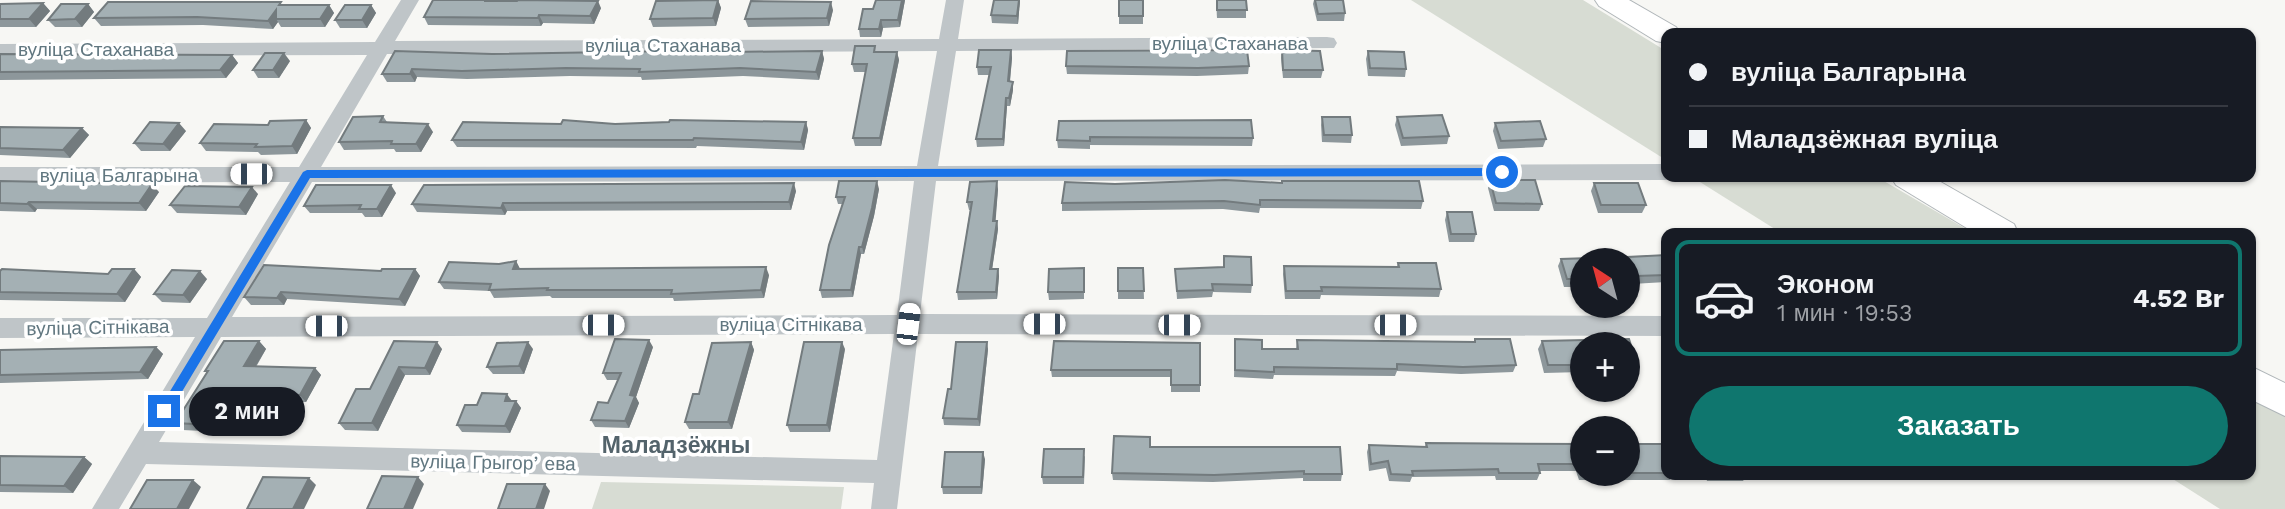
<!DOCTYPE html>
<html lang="ru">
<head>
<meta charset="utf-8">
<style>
	:root { --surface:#171b24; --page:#20242c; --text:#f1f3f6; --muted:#9ea1a6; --line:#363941; --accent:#0f766e }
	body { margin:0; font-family:"Work Sans",sans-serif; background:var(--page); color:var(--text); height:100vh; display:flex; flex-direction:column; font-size:26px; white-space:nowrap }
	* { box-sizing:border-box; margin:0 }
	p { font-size:23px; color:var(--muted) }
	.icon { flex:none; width:38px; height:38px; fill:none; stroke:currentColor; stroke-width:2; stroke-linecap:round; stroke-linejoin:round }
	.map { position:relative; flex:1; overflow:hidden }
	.sheet { position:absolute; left:1661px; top:228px; width:595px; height:252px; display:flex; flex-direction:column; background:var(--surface); border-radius:14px; box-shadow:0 2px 5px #0004 }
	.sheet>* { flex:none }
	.guide { position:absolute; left:1661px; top:28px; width:595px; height:154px; border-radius:14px; box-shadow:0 2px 5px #0004; display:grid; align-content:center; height:154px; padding:0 28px; background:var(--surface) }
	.needle { width:46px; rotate:324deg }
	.controls { position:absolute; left:1570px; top:248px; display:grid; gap:14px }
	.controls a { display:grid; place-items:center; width:70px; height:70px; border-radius:50%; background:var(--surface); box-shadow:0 2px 5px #0004; font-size:35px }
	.end { position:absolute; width:32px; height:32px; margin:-16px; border:9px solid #1a73e8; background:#fff; box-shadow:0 0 0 4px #fff }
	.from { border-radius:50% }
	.bubble { position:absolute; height:49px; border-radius:24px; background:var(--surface); box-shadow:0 2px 5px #0004; font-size:23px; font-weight:700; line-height:49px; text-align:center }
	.car { position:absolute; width:21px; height:42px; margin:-21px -10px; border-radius:9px; box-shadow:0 0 5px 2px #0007; background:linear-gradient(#fff 24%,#345 0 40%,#fff 0 76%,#345 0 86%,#fff 0) }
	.guide b { display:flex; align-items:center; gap:24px; height:66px; font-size:26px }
	.guide b+b { border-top:2px solid var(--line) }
	.guide i { width:18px; height:18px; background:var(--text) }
	ul { padding:12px 0 0; list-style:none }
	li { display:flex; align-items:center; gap:21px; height:116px; margin:0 14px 10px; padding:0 14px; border:4px solid transparent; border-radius:14px }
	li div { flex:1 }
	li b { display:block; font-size:26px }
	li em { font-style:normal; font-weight:700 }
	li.current { border-color:var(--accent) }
	li>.icon { width:63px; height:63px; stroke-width:1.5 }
	.primary-button { display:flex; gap:14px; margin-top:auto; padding:14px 28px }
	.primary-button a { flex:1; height:80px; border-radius:42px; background:var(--accent); color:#fff; font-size:28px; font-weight:700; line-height:80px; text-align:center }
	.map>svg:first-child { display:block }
</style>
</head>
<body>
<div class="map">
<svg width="2285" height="509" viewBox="0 0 2285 509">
	<rect width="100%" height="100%" fill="#f7f7f4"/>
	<g fill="#d7dcd3">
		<path d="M1411,0H1583L1666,51V160Z"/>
		<path d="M1692,177H1877L1973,233H1781Z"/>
		<path d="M2251,395L2285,416V509H2220L2165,474H2250Z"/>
		<path d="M601,482L844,487L841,509H592Z"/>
	</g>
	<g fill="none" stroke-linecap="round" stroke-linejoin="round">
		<g stroke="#b0b6b9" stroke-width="2">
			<g id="highway">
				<path d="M1595,0H1629L1676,27L1680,33H1666V43L1656,41L1599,6Z"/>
				<path d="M1891,177H1932L2014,224L2018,233H1975L1896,185Z"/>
				<path d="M2250,366L2285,383V416L2250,399Z"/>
			</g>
		</g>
		<path fill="#bfc5c8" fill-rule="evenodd" d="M401,0H419L395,41L939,39L946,0H964L958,39L1327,37L1334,38L1337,43L1334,48L956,51L938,166L1666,164V177H1674L1666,180L936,181L920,314L1666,316V336L918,334L897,509H871L874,483L146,464L119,509H92L195,337L0,338V318H207L290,182L0,183V167H299L367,55L0,56V44L375,42ZM937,51L917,166L321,167L387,54ZM914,181L897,315L232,317L312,182ZM894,334L877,460L159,442L221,337Z"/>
		<use href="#highway" fill="#fff" fill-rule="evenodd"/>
	</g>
	<g fill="#8d979b">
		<path d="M489,0L490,1L601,8L594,24L543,23L541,26L428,25L424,17Z"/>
		<path d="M718,0L721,8L716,26L653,27L650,19Z"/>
		<path d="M876,0H905L900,27L883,28L881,37H860L859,29L873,9Z"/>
		<path d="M994,0H1020L1018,24L992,23L991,15Z"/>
		<rect x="1119" y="0" width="24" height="24"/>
		<path d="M1216,0H1246V18H1217Z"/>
		<path d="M1314,0H1343L1345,13L1344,21H1317L1313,4Z"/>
		<path d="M43,3L50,11L36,27H0V4Z"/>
		<path d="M88,4L94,12L82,27H55L48,20Z"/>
		<path d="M283,5H329L334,13L325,27H281L278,22L273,29L203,25L101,26L94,18Z"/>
		<path d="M371,5L376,13L367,28H340L335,20Z"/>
		<path d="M833,10L829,26L748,27L745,19Z"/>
		<path d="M1011,50L1012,58L1010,82H1013V90L1010,106H1007L1004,146L977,147L976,139L989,75H978L977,67Z"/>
		<path d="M1282,50L1323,70L1321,78H1283L1281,58Z"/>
		<path d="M822,51L824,59L819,80L743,76L642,80L641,77L570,76L467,79L417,77L415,82H387L382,74L492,54Z"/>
		<path d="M1368,51L1406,69L1405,77L1368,76L1366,59Z"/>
		<path d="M877,52H897L899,60L881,146H855L853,138L866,72H854L852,64Z"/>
		<path d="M0,54L232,55L238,63L226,78L0,80Z"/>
		<path d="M290,61L279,78H258L253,70Z"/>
		<path d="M1066,66H1249L1248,74L1197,76L1067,74Z"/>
		<path d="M383,116L387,122L433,132L421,152H396L394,149L344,150L339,142Z"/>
		<path d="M1322,117L1352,135L1351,143L1322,142L1321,125Z"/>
		<path d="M1397,117L1449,136L1447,144L1401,146L1395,125Z"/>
		<path d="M306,120L311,128L297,154L261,155L258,152L206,151L200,143L268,125Z"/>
		<path d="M1251,120L1253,138L1252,146L1090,145V149L1058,148L1057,140Z"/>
		<path d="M806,122L808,130L804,150L697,146L696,148L457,147L452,140L561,124Z"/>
		<path d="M1495,123L1546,139L1543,147L1498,149L1493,131Z"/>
		<path d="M0,127L82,128L89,135L70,158L0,155Z"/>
		<path d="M186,131L170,151H141L134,143Z"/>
		<path d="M1490,180L1542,204L1539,211H1494L1488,188Z"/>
		<path d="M0,181L159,192L146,211L37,209L35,212L0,211Z"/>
		<path d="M1065,182L1423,201L1421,209L1260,208L1259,213L1223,209L1062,211V203Z"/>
		<path d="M1594,183L1646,205L1642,213H1598L1591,191Z"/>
		<path d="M879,189L874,216L864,254H861L853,297L822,298L820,290L842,204H838L836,197Z"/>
		<path d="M998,189L995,221H997L998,229L992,269H998L999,276L997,299L958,300L957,292L970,210H969L967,202Z"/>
		<path d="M796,191L791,210L507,211L505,215L417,212L412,204Z"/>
		<path d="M396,193L382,217H365L362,213H310L304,206Z"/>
		<path d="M258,194L246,215L177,213L170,205Z"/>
		<path d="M1447,212L1476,234L1474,242H1449L1445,220Z"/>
		<path d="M1666,255V282L1632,284L1628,272V261H1627L1628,257Z"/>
		<path d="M1224,256L1252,285L1251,293L1213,292L1212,297L1177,299L1175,269L1224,267Z"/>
		<path d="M1561,259L1582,261V287H1564L1558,266Z"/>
		<path d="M516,261L520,269L769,275L764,298L674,301L673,298H552L550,296L494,298L490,291L444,289L439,282L499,264Z"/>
		<path d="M1398,263L1441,289L1439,297L1321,295L1320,299H1285L1283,274L1284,266L1397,267Z"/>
		<path d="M1118,268H1143L1144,299H1118Z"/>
		<path d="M134,269L141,277L125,302L0,300V271L108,274Z"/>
		<path d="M415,269L420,276L405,306L287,299L284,305H251L244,297Z"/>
		<path d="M1084,276V299L1049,300L1048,292Z"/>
		<path d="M207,279L190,303L162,302L154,294Z"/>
		<path d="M1235,339L1262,349H1296L1297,340L1474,342L1475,339L1516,365L1513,372L1461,374L1397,371L1395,376L1274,375L1273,379L1234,377Z"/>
		<path d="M1629,339L1637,364L1633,371H1628V345H1582V372L1544,373L1538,349L1542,341Z"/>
		<path d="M259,341L266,349L256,367L315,368L321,375L306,402L240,401L221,432L183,430L175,423L207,373L205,371Z"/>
		<path d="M394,341L442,349L430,375H405L378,431L345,430L339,423L370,389Z"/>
		<path d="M751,342L754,350L732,429H689L685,422Z"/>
		<path d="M1200,343V392H1171V377H1052L1051,370Z"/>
		<path d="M156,347L163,354L148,379L0,383V350Z"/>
		<path d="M653,347L636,397L639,403L629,428L595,427L591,420L608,403L618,380H607L603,373Z"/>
		<path d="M533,349L524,374H493L487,367Z"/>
		<path d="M845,349L830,432H790L787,425Z"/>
		<path d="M988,349L980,426L944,425L943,418L951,389Z"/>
		<path d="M512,401H516L521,408L510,433L462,432L457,425L477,405Z"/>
		<path d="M1426,443L1582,444V474H1628V444L1666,447V474H1673L1670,480H1579L1576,471H1540V473L1537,480H1496L1495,476L1412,477L1410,482L1389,481L1386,468L1369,471L1367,452L1369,445L1425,447Z"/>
		<path d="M1150,447L1342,474L1341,481H1303V478L1213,482L1113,480L1112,473Z"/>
		<path d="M0,456L84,457L92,464L73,493L0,492Z"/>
		<path d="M1085,456L1084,484H1043L1042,477Z"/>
		<path d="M985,459L982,494H943L942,487Z"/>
		<path d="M1705,474H1748L1743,481H1707Z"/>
	</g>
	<g fill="#737b7e">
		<path d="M718,0L721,8L716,26L713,18Z"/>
		<path d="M902,0H905L900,27L898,20Z"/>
		<path d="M1019,0H1020L1018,24L1017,16Z"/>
		<path d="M598,1L601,8L594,24L590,16Z"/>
		<path d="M831,2L833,10L829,26L827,18Z"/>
		<path d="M43,3L50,11L36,27L29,19Z"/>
		<path d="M88,4L94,12L82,27L75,19Z"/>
		<path d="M329,5L334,13L325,27L320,19Z"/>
		<path d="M371,5L376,13L367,28L362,20Z"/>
		<path d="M276,10V19L278,22L273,29L268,21Z"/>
		<path d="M539,15L543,23L541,26L538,18Z"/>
		<path d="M881,20L883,28L881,37L879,29Z"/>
		<path d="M1011,50L1012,58L1009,89L1008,81Z"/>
		<path d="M822,51L824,59L819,80L816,72Z"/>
		<path d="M897,52L899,60L881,146L880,138Z"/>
		<path d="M284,53L290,61L279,78L273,70Z"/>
		<path d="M232,55L238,63L226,78L220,70Z"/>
		<path d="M412,69L417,77L415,82L410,74Z"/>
		<path d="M1013,82V90L1010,106L1009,98Z"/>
		<path d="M1006,98L1007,106L1004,146L1003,139Z"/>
		<path d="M306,120L311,128L297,154L292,146Z"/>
		<path d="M806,122L808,130L804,150L801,142Z"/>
		<path d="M179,123L186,131L170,151L163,144Z"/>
		<path d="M428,124L433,132L421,152L416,144Z"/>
		<path d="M82,128L89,135L70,158L63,150Z"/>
		<path d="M877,181L879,189L874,216L864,254L862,247Z"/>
		<path d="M997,181L998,189L995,229L993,221Z"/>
		<path d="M794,183L796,191L791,210L789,202Z"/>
		<path d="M152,184L159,192L146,211L139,203Z"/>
		<path d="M391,185L396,193L382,217L377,209Z"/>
		<path d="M252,187L258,194L246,215L239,207Z"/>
		<path d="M29,202L37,209L35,212L27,204Z"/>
		<path d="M503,203L507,211L505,215L501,208Z"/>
		<path d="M997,221L998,229L991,277L990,269Z"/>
		<path d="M859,247L861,254L853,297L851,290Z"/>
		<path d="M516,261L520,269H513Z"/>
		<path d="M766,267L769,275L764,298L761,290Z"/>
		<path d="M134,269L141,277L125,302L117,294Z"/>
		<path d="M415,269L420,276L405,306L399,299Z"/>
		<path d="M998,269L999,276L997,299L996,292Z"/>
		<path d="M200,271L207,279L190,303L183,295Z"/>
		<path d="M281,292L287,299L284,305L277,298Z"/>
		<path d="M649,340L653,347L636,397L639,403L629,428L625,421L630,395Z"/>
		<path d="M259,341L266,349L251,374L244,366Z"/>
		<path d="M437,342L442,349L430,375L425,368Z"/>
		<path d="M528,342L533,349L524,374L519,366Z"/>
		<path d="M751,342L754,350L732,429L728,422Z"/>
		<path d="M842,342L845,349L830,432L827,425Z"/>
		<path d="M987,342L988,349L980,426L978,419Z"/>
		<path d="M156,347L163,354L148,379L140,372Z"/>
		<path d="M399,367L405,375L378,431L372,423Z"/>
		<path d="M315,368L321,375L306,402L300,395Z"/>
		<path d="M233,394L240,401L221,432L214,425Z"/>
		<path d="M507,394L512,401H505Z"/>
		<path d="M516,401L521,408L510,433L505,426Z"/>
		<path d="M983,452L985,459L982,494L981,487Z"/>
		<path d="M84,457L92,464L73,493L64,486Z"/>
		<path d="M418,477L424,484L413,509H404Z"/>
		<path d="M309,478L316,485L304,509H293Z"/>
		<path d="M193,480L201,487L189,509H177Z"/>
		<path d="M545,484L550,491L544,509H536Z"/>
	</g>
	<g fill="#a4b0b4" stroke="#737b7e" stroke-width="2">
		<path d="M433,0H485V1H517L518,0L598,1L590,16L539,15L538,18L424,17Z"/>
		<path d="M718,0L713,18L650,19L656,1Z"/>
		<path d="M876,0H902L898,20H881L879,29H859L863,9H873Z"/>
		<path d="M994,0H1019L1017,16L991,15Z"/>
		<rect x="1119" y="0" width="24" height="16"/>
		<path d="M1217,0H1246L1247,10H1217Z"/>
		<path d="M1315,0H1343L1345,13L1318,14Z"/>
		<path d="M751,1L831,2L827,18L745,19Z"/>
		<path d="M108,2H281L279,5H329L320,19H276V10L268,21L197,17L94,18Z"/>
		<path d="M43,3L29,19H0V4Z"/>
		<path d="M61,4H88L75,19L48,20Z"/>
		<path d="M345,5H371L362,20H335Z"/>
		<path d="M855,46H875L874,52H897L880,138H853L867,64H852Z"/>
		<path d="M729,50V52L822,51L816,72L740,68L639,72L640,69L566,68L462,71L412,69L410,74H382L395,51L492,54Z"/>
		<path d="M979,50H1011L1008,81L1013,82L1009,98H1006L1003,139H976L991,67H977Z"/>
		<path d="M1247,50L1249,66L1198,68L1066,66L1067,51Z"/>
		<path d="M1282,50L1320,51L1323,70H1283Z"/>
		<path d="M1368,51L1404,52L1406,69L1370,68Z"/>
		<path d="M265,53H284L273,70H253Z"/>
		<path d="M0,54L232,55L220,70L0,72Z"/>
		<path d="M1442,115L1449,136L1403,138L1397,117Z"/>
		<path d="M383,116L380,122L428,124L416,144H391L392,141L339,142L353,117Z"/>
		<path d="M1322,117H1350L1352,135H1324Z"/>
		<path d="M306,120L292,146L255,147L257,144L200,143L214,124L268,125L270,121Z"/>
		<path d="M563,120L615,124L669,122L670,120L806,122L801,142L694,138L693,140H452L463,122L561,124Z"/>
		<path d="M1251,120L1253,138L1090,137V141L1057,140L1059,121Z"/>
		<path d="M1540,121L1546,139L1501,141L1495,123Z"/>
		<path d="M150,122L179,123L163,144L134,143Z"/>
		<path d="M0,127L82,128L63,150L0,148Z"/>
		<path d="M1225,180L1282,183V181H1419L1423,201L1260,200V205L1224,201L1062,203L1065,182L1115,184Z"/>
		<path d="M1490,180H1535L1542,204L1496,203Z"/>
		<path d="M0,181L152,184L139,203L29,202L27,204L0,203Z"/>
		<path d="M839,181H877L872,208L862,247H859L851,290H820L829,245L845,197H836Z"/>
		<path d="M997,181L993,221H997L990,269H998L996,292H957L972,202H967L970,182Z"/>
		<path d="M794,183L789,202L503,203L501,208L412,204L424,185H430Z"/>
		<path d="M1594,183H1638L1646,205H1601Z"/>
		<path d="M316,185H391L377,209H359L361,205L304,206Z"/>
		<path d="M185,186L252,187L239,207L170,205Z"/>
		<path d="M1447,212H1472L1476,234H1451Z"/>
		<path d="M1666,255V275L1636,276L1628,257Z"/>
		<path d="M1224,256L1251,257L1252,285L1212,284L1213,290L1177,291L1175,269L1224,267Z"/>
		<path d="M1590,258L1591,261H1582V279H1567L1561,259Z"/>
		<path d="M516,261L513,269L766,267L761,290L671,294L672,290H547L548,288L489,290L491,284L439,282L449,262L499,264Z"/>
		<path d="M1398,263H1436L1441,289L1321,287L1322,291H1286L1284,266L1399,267Z"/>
		<path d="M264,265L381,271L382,269H415L399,299L281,292L277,298L244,297Z"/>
		<path d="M1084,268V292H1048L1049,269Z"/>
		<path d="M1118,268H1143L1144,291H1118Z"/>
		<path d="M2,269L108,274L112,269H134L117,294L0,292V271Z"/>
		<path d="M172,270L200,271L183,295L154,294Z"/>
		<path d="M615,339L649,340L630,395L635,396L625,421L591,420L598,402L608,403L621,373H603Z"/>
		<path d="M1235,339L1262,340V349H1298L1297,340L1475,342V339H1510L1516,365L1463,367L1397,364V369L1274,367V372L1235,370Z"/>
		<path d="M1629,339L1637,364H1628V345H1582V365H1548L1542,341Z"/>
		<path d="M224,341H259L244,366L315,368L300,395L233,394L214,425L175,423L208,371H205Z"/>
		<path d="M394,341L437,342L425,368L399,367L372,423H339L356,389H370Z"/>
		<path d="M1054,341L1200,343V385H1171V370H1051Z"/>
		<path d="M528,342L519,366L487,367L497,343Z"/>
		<path d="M751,342L728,422H685L693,394H699L712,343Z"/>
		<path d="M804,342H842L827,425H787Z"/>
		<path d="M956,342H987L978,419L943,418L948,389H951Z"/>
		<path d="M156,347L140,372L0,375V350Z"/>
		<path d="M482,393L507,394L505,401H516L505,426L457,425L465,405H477Z"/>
		<path d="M1114,436L1150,437V447H1340L1342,474H1304V471L1214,475L1112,473Z"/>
		<path d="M1426,443L1582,444V471L1580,464H1538L1540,473H1499L1498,469L1412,471L1413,475L1391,474L1388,461L1371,464L1369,445L1427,447Z"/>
		<path d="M1628,444H1665L1666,473H1628Z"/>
		<path d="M1044,449H1084L1083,477H1042Z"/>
		<path d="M945,452H983L981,487H942Z"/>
		<path d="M0,456L84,457L64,486L0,485Z"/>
		<path d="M382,476L418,477L404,509H367Z"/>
		<path d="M263,477L309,478L293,509H247Z"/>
		<path d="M147,480H193L177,509H130Z"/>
		<path d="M507,484H545L536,509H498Z"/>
	</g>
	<path fill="#1a73e8" d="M1502,168L1507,172L1502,176L310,178L168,415L164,416L158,411L303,172L307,170Z"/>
	<g text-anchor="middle" stroke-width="7" stroke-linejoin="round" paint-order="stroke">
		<g font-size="19" fill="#617780" stroke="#fff">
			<text x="1230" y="50">вуліца Стаханава</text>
			<text x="663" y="52">вуліца Стаханава</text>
			<text x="96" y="56">вуліца Стаханава</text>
			<text x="119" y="182">вуліца Балгарына</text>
			<text x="791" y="331">вуліца Сітнікава</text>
			<text transform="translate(98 327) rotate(-1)" y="7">вуліца Сітнікава</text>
			<text transform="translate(493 462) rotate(1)" y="7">вуліца Грыгорʼева</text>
		</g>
		<g font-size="23" font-weight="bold" fill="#53636b" stroke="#fff">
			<text x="676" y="453">Маладзёжны</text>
		</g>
	</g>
</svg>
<div class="controls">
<a><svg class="needle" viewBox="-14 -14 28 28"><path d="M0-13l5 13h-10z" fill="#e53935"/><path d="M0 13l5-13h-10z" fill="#9ea1a6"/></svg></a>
<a>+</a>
<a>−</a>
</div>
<i class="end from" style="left:1502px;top:172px"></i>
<i class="end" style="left:164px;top:411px"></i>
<div class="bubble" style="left:189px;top:387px;width:116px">2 мин</div>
<i class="car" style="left:251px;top:174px;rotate:270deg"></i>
<i class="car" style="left:908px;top:324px;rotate:7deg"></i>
<i class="car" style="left:1044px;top:324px;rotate:270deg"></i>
<i class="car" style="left:603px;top:325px;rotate:90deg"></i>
<i class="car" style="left:1179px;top:325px;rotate:90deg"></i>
<i class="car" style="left:1395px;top:325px;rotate:90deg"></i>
<i class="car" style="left:326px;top:326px;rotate:270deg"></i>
<div class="guide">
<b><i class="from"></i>вуліца Балгарына</b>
<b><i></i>Маладзёжная вуліца</b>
</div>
<section class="sheet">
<ul>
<li class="current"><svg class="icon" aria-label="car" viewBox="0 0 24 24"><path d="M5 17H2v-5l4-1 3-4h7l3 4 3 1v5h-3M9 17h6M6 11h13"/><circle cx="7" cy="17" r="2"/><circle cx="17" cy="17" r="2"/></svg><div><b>Эконом</b><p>1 мин · 19:53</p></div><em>4.52 Br</em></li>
</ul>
<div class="primary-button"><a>Заказать</a></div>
</section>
</div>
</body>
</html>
